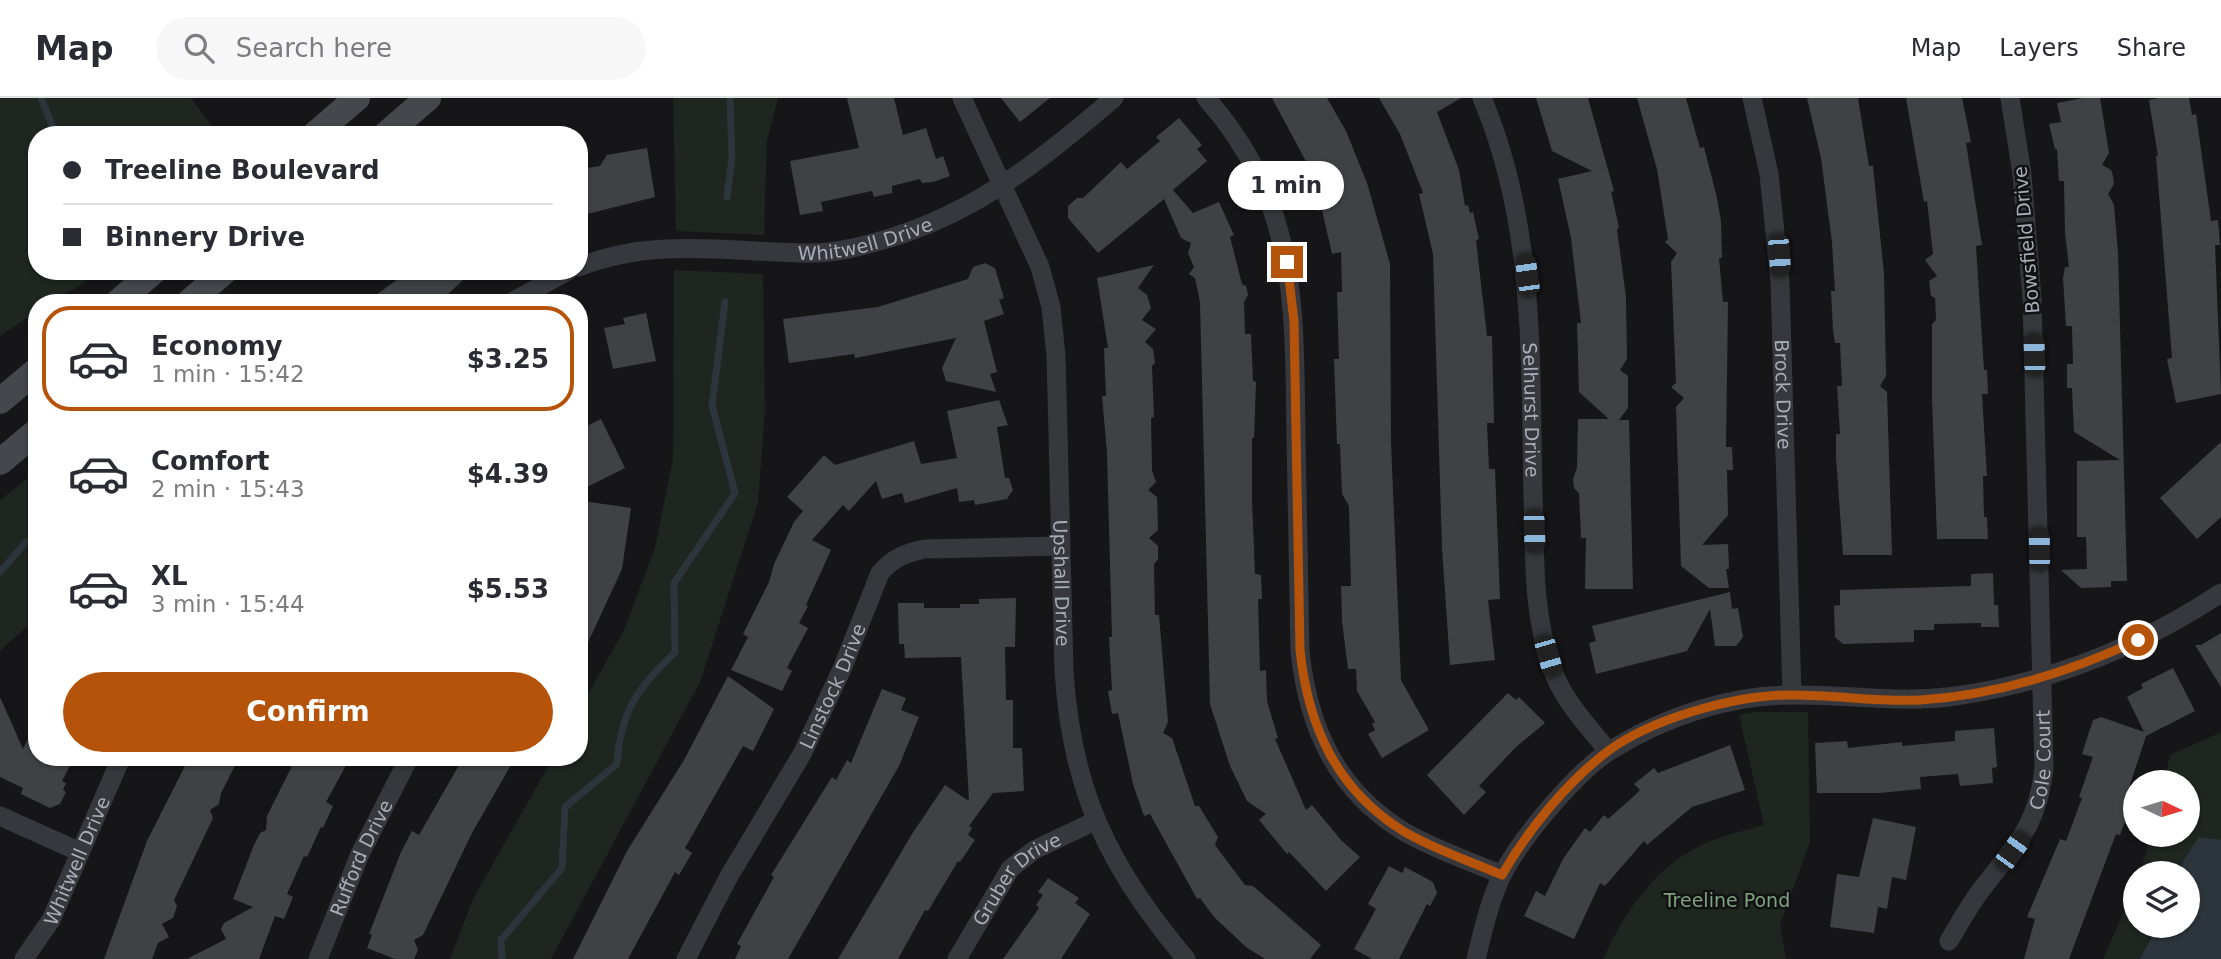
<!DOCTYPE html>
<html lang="en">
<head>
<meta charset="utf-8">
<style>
	:root { --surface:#fff; --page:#f7f7f7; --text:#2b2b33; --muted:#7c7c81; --line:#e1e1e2; --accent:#b45309 }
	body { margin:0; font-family:"DejaVu Sans",sans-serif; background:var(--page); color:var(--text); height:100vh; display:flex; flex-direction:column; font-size:26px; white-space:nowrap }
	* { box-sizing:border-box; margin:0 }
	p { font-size:23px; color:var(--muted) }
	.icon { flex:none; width:38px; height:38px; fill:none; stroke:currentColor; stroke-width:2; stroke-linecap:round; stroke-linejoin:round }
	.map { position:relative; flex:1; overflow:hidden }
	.details { position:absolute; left:28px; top:196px; width:560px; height:472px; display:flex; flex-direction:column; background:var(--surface); border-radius:28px; box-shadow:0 2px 5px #0004 }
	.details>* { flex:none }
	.banner { position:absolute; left:28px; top:28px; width:560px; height:154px; border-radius:28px; box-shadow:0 2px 5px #0004; display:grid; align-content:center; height:154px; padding:0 35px; background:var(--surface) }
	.needle { width:46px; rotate:94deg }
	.fabs { position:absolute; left:2123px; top:672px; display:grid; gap:14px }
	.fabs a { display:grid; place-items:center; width:77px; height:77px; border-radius:50%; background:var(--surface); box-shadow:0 2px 5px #0004; font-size:35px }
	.end { position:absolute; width:32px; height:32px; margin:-16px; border:9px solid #b45309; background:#fff; box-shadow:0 0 0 4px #fff }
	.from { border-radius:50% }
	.bubble { position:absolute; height:49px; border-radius:24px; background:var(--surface); box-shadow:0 2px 5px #0004; font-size:23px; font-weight:800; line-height:49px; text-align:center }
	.car { position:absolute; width:21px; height:42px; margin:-21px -10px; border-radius:9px; box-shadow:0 0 5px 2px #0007; background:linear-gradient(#222 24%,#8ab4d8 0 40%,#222 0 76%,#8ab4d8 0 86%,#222 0) }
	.banner b { display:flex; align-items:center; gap:24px; height:66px; font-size:26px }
	.banner b+b { border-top:2px solid var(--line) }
	.banner i { width:18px; height:18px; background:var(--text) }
	ul { padding:12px 0 0; list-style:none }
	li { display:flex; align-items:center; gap:21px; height:105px; margin:0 14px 10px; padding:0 21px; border:4px solid transparent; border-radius:28px }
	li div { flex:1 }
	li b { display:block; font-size:26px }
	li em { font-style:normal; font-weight:800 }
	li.on { border-color:var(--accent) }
	li>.icon { width:63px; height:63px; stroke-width:1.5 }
	.cta { display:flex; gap:14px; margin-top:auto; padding:14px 35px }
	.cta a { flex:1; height:80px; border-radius:42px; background:var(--accent); color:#fff; font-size:28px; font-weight:800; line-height:80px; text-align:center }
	header { display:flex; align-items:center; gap:42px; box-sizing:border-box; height:98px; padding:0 35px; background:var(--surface); border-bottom:2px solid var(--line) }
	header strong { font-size:33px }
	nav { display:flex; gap:38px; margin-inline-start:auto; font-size:24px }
	.search { width:490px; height:63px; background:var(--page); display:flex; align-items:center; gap:18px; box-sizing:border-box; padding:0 24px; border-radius:38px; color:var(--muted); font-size:26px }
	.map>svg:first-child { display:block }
</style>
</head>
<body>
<header>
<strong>Map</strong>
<div class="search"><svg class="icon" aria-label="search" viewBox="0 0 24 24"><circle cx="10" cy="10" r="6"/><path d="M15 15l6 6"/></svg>Search here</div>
<nav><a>Map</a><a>Layers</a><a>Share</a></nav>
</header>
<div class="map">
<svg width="2221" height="861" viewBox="0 0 2221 861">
	<rect width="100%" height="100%" fill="#161618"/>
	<g fill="#1e261f">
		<path d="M0,0H191L218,37H37V173H103L51,205H37V213L0,238Z"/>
		<path d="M673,0H778L767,42L764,137L676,133Z"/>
		<path d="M674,172L763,176L765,312L758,405L700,584L551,861H450L473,801L553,660H579V612L624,532L655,450L673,361Z"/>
		<path d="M37,373V519L0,553V402Z"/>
		<path d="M1754,614H1808L1810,744L1780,827L1786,861H1603C1626,811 1658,764 1711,743C1728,736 1747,732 1764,727L1739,617Z"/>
		<path d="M2221,634V861H2103L2135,788V828H2188V775H2140L2151,737H2188V684H2164L2170,657Z"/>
	</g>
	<path fill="#2c353c" d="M2199,739L2221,742V861H2140L2158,828H2188V775H2180L2183,763Z"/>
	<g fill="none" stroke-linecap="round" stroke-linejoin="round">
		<g stroke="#2c353c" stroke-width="7">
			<path d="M41,0L56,37"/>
			<path d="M727,99L732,60L730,0"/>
			<path d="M0,474L26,444"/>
			<path d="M502,861L501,842L562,770L565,709L617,666C621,611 637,592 675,554L674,485L735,395L712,307L725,204"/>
		</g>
	</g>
	<g fill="#404145">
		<path d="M847,0H894L903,37L926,30L936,61L943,58L950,78L933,84L922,85L920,81L892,88V95L874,99L872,93L821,104L823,113L800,117L790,63L859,50Z"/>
		<path d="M1001,0H1050L1020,24Z"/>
		<path d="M1272,0H1327L1346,33L1367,85L1390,166L1391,345L1401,582L1429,632L1382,660L1368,636L1375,632L1372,626L1375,624L1357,593L1356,571H1348L1342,523L1341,488H1351L1349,408L1342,396L1340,346H1337L1334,261H1339L1337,194H1342L1341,154L1332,156L1322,112L1318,113L1308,88L1317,84Z"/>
		<path d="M1379,0H1461L1437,14L1459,72L1465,108L1468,107L1470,115L1473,114L1479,141L1476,142L1487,238H1492L1494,325H1487L1489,371H1495L1500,501L1488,502L1495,562L1450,567L1442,450L1433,156L1419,96L1423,95L1400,36Z"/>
		<path d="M1536,0H1588L1614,93L1611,94L1619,129L1617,132L1626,199L1627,261L1620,272L1628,278V310L1619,322H1629L1633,491H1585L1586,440H1581L1579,395L1574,390L1573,381L1577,370L1578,321H1609L1579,294L1577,225H1581L1571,140L1558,81L1592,73L1552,53Z"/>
		<path d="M1637,0H1686L1700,50L1704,49L1717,100L1721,123L1722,160H1719L1723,204H1728L1726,349H1732L1733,372H1727L1728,417L1702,447L1728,446L1729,471H1726L1729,490H1709L1681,468L1676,309L1684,300L1671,289L1676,285L1671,164L1677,155L1665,144L1668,141L1657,71Z"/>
		<path d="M1807,0H1858L1869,68H1873L1884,176L1886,278L1880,288L1887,294L1892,457H1843L1836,359V336H1840L1837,288H1842L1840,245H1835L1833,232L1831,193H1835L1832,144L1821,60Z"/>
		<path d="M1906,0H1962L1971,44L1966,45L1982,147L1976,148L1984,272H1987L1988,296H1982L1987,378H1983L1984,419H1987L1988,441H1937L1932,301V226L1936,222L1935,200L1931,198L1929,183L1937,178L1925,162L1933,156L1927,103L1924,104Z"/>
		<path d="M2083,0H2100L2109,55L2102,67L2111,72L2113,78L2114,86L2108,96L2114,107L2118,155L2127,483H2111V489L2081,490L2061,472L2087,471L2086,439H2077V363L2120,362L2074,334L2072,290H2067V266H2073L2072,228H2066L2063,180L2065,169H2069L2065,135L2064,83H2059L2057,51H2055L2049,26L2061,24L2057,5Z"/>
		<path d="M2158,0H2189L2192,17L2196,16L2211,123L2218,122L2220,147H2215L2221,296L2176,305L2167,261L2172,260L2156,58H2158L2149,2Z"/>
		<path d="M1179,20L1202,47L1197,51L1207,63L1173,92L1193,115L1219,104L1234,137L1230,139L1242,186L1246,188L1248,197L1244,204L1245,236H1251L1253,283L1256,284L1254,340H1252V402L1255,476L1261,477L1262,501H1258L1260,573L1266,572L1267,603L1278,640L1275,641L1306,712L1312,707L1341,742L1360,759L1326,793L1289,754L1287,756L1259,722L1266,716L1247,703L1230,668L1210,606L1200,204L1195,180L1189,176L1194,169L1188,155L1191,145L1181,140L1164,101L1098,155L1068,120V108L1077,100H1083L1121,64L1127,71L1160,43L1156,39Z"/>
		<path d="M647,50L655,99L579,118V71L600,68L607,57Z"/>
		<path d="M985,165L995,170L1004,200L999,202L1004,216L984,223L997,274L990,276L996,294L946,283L942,270L956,240L855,260L854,256L789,265L783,221L878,209L968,181L973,169Z"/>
		<path d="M1154,167L1138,190L1147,197L1151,210L1142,222L1156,231L1145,244L1153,251L1155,265L1152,268L1154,319L1151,320L1152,372L1156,384L1148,392L1157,399L1158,432L1149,440L1158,448V461L1154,466L1155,517H1159L1168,624L1163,635L1172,640L1195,708H1199L1218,739L1215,747L1245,787L1253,788L1321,847L1310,861H1265L1246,849L1214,819L1200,800L1197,801L1150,716L1144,718L1133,686L1118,615L1112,616L1108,593L1112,592L1109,539H1112L1107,355L1102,298H1106L1104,250H1108L1097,180Z"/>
		<path d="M409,173H473L438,205H365Z"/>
		<path d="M646,215L656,263L613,271L604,230L625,226L623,220Z"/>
		<path d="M999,302L1008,327L997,329L1005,380H1009L1013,392L1007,401L975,407L974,402L959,404L957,390L905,405L902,395L882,401L876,383L849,413L843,407L812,442L831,452L806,507L808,508L799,525L808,530L787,570L792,573L782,593L731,572L748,539L743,536L769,484L774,466L794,424L803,413L787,399L824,357L835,367L914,343L921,366L957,360L947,313Z"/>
		<path d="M601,321L625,370L585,390L579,379V332Z"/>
		<path d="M2221,344V419L2197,441L2160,400Z"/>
		<path d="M583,403L631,410L622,471L579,564V424Z"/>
		<path d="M1993,475L1994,507H1998L1999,529H1981V525L1934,526V532H1914V544L1843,546L1835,539L1834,508L1840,507V492L1971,488V476Z"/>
		<path d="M1730,494L1732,511L1738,510L1743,539L1736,548H1715L1710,511L1687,553L1596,576L1589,545L1596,543L1592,528Z"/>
		<path d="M1016,500L1015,549H1005L1006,602H1013V650H1022L1024,693L993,695L969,728L972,730L968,737L975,742L960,764L958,763L928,813L925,812L898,861H838L912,736L945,687L969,703L961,559L905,560L904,546H899L898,505H924V510H960V506H979V501Z"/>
		<path d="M2221,535V589L2195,547H2201Z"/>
		<path d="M2173,570L2195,613L2146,638L2125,702L2132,705L2120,737L2116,736L2069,861H2024L2035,821L2027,819L2060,741L2066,743L2082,700L2079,699L2093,659L2082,656L2093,622L2101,619L2144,634L2127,599L2143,590L2141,586Z"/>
		<path d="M728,578L774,611L753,653L743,648L685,750L692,755L679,777L675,774L628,861H573L627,753L684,662Z"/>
		<path d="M882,591L906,600L901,612L919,619L899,668L788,861H735L741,848L737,846L774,779L771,777L832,679L836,682L847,662L851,665Z"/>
		<path d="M1508,595L1516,602L1519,599L1545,625L1516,649L1479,688L1486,694L1464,717L1427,677Z"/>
		<path d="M0,599L23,651L37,622V660H74L62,683L66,685L63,692L66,694L60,706L50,710L21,696L23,690L0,679Z"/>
		<path d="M1994,630L1997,669L1992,670L1993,685L1960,688L1958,676L1920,679L1921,691L1879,695H1817L1815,645L1847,643L1848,650L1902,644V648L1955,643V633Z"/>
		<path d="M1730,647L1745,692L1692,709L1647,747L1644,743L1605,788L1600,785L1574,841L1524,818L1536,793L1545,798L1563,761L1585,730L1590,734L1604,717L1608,721L1633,699L1640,692L1634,686L1654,670L1658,675Z"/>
		<path d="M189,660H239L221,695L219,706L210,712L213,720L174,802L177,808L173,820L162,826L169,839L158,845L152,861H104L147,743Z"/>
		<path d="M296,660H350L326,704L333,708L323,730L321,729L307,759L304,758L287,796L293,799L284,821L275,818L259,861H187L226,841L221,831L224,825L253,809L233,801L254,747L260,735L266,732L267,718Z"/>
		<path d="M463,660H515L473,733L423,837L414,842L418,852L414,861H395L367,850L372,837L369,836L401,754L412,733L419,737Z"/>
		<path d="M1873,720L1916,729L1906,782L1892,779L1887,811L1878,809L1874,835L1830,829L1837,776L1859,779Z"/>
		<path d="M1389,768L1402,775L1405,769L1433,784L1437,795L1430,808L1427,806L1399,861H1372L1354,851L1376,811L1368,806Z"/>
		<path d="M1048,780L1079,800L1075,805L1090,816L1061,861H1003L1039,810L1036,807L1043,797L1038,794Z"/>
	</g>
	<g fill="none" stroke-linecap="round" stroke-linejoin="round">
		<g stroke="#37383d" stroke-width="19">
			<path id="s1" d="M962,0L1040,169L1051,209L1056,258L1064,572C1071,692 1109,770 1186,861"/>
			<path d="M1206,0C1299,105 1294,209 1296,340C1297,411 1299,482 1300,553C1308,628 1335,691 1403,733C1433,751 1470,763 1502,777"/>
			<path id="s2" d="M1482,0C1536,127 1530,262 1533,397C1535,455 1532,515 1552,570C1562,601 1588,628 1608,653"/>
			<path id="s3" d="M1752,0L1769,76L1780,184L1792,597"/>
			<path id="s4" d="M579,169C654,139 728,154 806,155C834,156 863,148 890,140C981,112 1043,60 1114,0"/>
			<path d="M510,205L568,173"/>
			<path d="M0,718L80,754"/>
			<path id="s5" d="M1949,843C1959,826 1969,808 1981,792C2015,747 2038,729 2044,669L2032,201L2022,76L2010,0"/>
			<path id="s6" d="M24,861L51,822L121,660"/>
			<path id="s7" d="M318,861L360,756L409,660"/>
			<path id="s8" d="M686,861L728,780L802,656L842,571L880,475C893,460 905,455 925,451L1060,448"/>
			<path id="s9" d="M957,861L1010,771L1034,752L1095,723"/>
			<path d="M1476,861C1483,833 1490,801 1503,775C1523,738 1576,674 1611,652C1664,619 1729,597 1792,597C1849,596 1898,606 1956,598C2052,584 2141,548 2221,495"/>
		</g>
		<g stroke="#45474d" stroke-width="26">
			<path d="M314,37L357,0"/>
			<path d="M385,37L428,0"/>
			<path d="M117,205L154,173"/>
			<path d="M188,205L225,173"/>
			<path d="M0,303L37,272"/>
			<path d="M0,364L37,333"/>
		</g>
	</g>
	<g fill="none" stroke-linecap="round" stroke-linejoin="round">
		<path stroke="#b45309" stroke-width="9" d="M1287,164L1294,223L1300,552C1308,628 1336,691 1403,733C1433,751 1470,763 1502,777C1528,732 1566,685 1608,653C1653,620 1738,596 1793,597C1836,597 1877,604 1920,602C1996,597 2070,574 2138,542"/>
	</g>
	<g text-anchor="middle" stroke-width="5" stroke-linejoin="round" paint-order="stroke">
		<g font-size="19" fill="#a8adb8" stroke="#111113">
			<text dy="7" stroke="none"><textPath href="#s4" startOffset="290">Whitwell Drive</textPath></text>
			<text transform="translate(2026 142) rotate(-95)" y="7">Bowsfield Drive</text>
			<text dy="7" stroke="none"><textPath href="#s3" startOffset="299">Brock Drive</textPath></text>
			<text dy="7" stroke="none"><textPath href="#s2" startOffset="318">Selhurst Drive</textPath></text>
			<text dy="7" stroke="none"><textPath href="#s1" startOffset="504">Upshall Drive</textPath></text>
			<text dy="7" stroke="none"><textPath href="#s8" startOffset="310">Linstock Drive</textPath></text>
			<text dy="7" stroke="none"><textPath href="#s5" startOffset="208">Cole Court</textPath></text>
			<text dy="7" stroke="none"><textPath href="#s7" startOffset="110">Rufford Drive</textPath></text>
			<text dy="7" stroke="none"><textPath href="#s6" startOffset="112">Whitwell Drive</textPath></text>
			<text dy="7" stroke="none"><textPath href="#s9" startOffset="102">Gruber Drive</textPath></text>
		</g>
		<g font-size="19" fill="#7fa381" stroke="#111113">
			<text x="1727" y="809">Treeline Pond</text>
		</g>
	</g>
</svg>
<div class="fabs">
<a><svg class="needle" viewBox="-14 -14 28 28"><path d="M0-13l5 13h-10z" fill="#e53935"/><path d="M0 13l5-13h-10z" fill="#7c7c81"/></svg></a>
<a><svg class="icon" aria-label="layers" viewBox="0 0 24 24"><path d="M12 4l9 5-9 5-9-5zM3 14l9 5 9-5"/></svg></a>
</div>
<i class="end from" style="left:2138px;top:542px"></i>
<i class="end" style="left:1287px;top:164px"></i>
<div class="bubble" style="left:1228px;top:63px;width:116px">1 min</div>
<i class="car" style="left:1779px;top:157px;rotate:176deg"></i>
<i class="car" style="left:1527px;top:177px;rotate:352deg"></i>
<i class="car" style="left:2034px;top:257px;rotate:358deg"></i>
<i class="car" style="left:1534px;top:433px;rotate:178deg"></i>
<i class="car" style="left:2039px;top:451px;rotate:359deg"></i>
<i class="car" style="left:1548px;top:558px;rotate:164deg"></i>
<i class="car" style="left:2012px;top:753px;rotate:36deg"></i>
<div class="banner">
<b><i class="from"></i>Treeline Boulevard</b>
<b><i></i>Binnery Drive</b>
</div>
<section class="details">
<ul>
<li class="on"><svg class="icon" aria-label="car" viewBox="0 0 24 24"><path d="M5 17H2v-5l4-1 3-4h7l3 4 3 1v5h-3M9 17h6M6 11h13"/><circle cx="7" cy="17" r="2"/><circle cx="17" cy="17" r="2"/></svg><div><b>Economy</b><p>1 min · 15:42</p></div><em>$3.25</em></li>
<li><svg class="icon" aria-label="car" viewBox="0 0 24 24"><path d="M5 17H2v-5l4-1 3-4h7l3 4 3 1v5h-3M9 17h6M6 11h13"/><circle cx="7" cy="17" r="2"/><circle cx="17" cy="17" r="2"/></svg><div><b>Comfort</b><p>2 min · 15:43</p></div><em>$4.39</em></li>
<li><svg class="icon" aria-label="car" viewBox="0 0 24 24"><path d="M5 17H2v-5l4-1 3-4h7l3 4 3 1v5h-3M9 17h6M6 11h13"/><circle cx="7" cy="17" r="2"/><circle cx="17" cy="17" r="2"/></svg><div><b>XL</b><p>3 min · 15:44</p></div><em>$5.53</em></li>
</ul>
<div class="cta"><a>Confirm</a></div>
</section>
</div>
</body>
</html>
